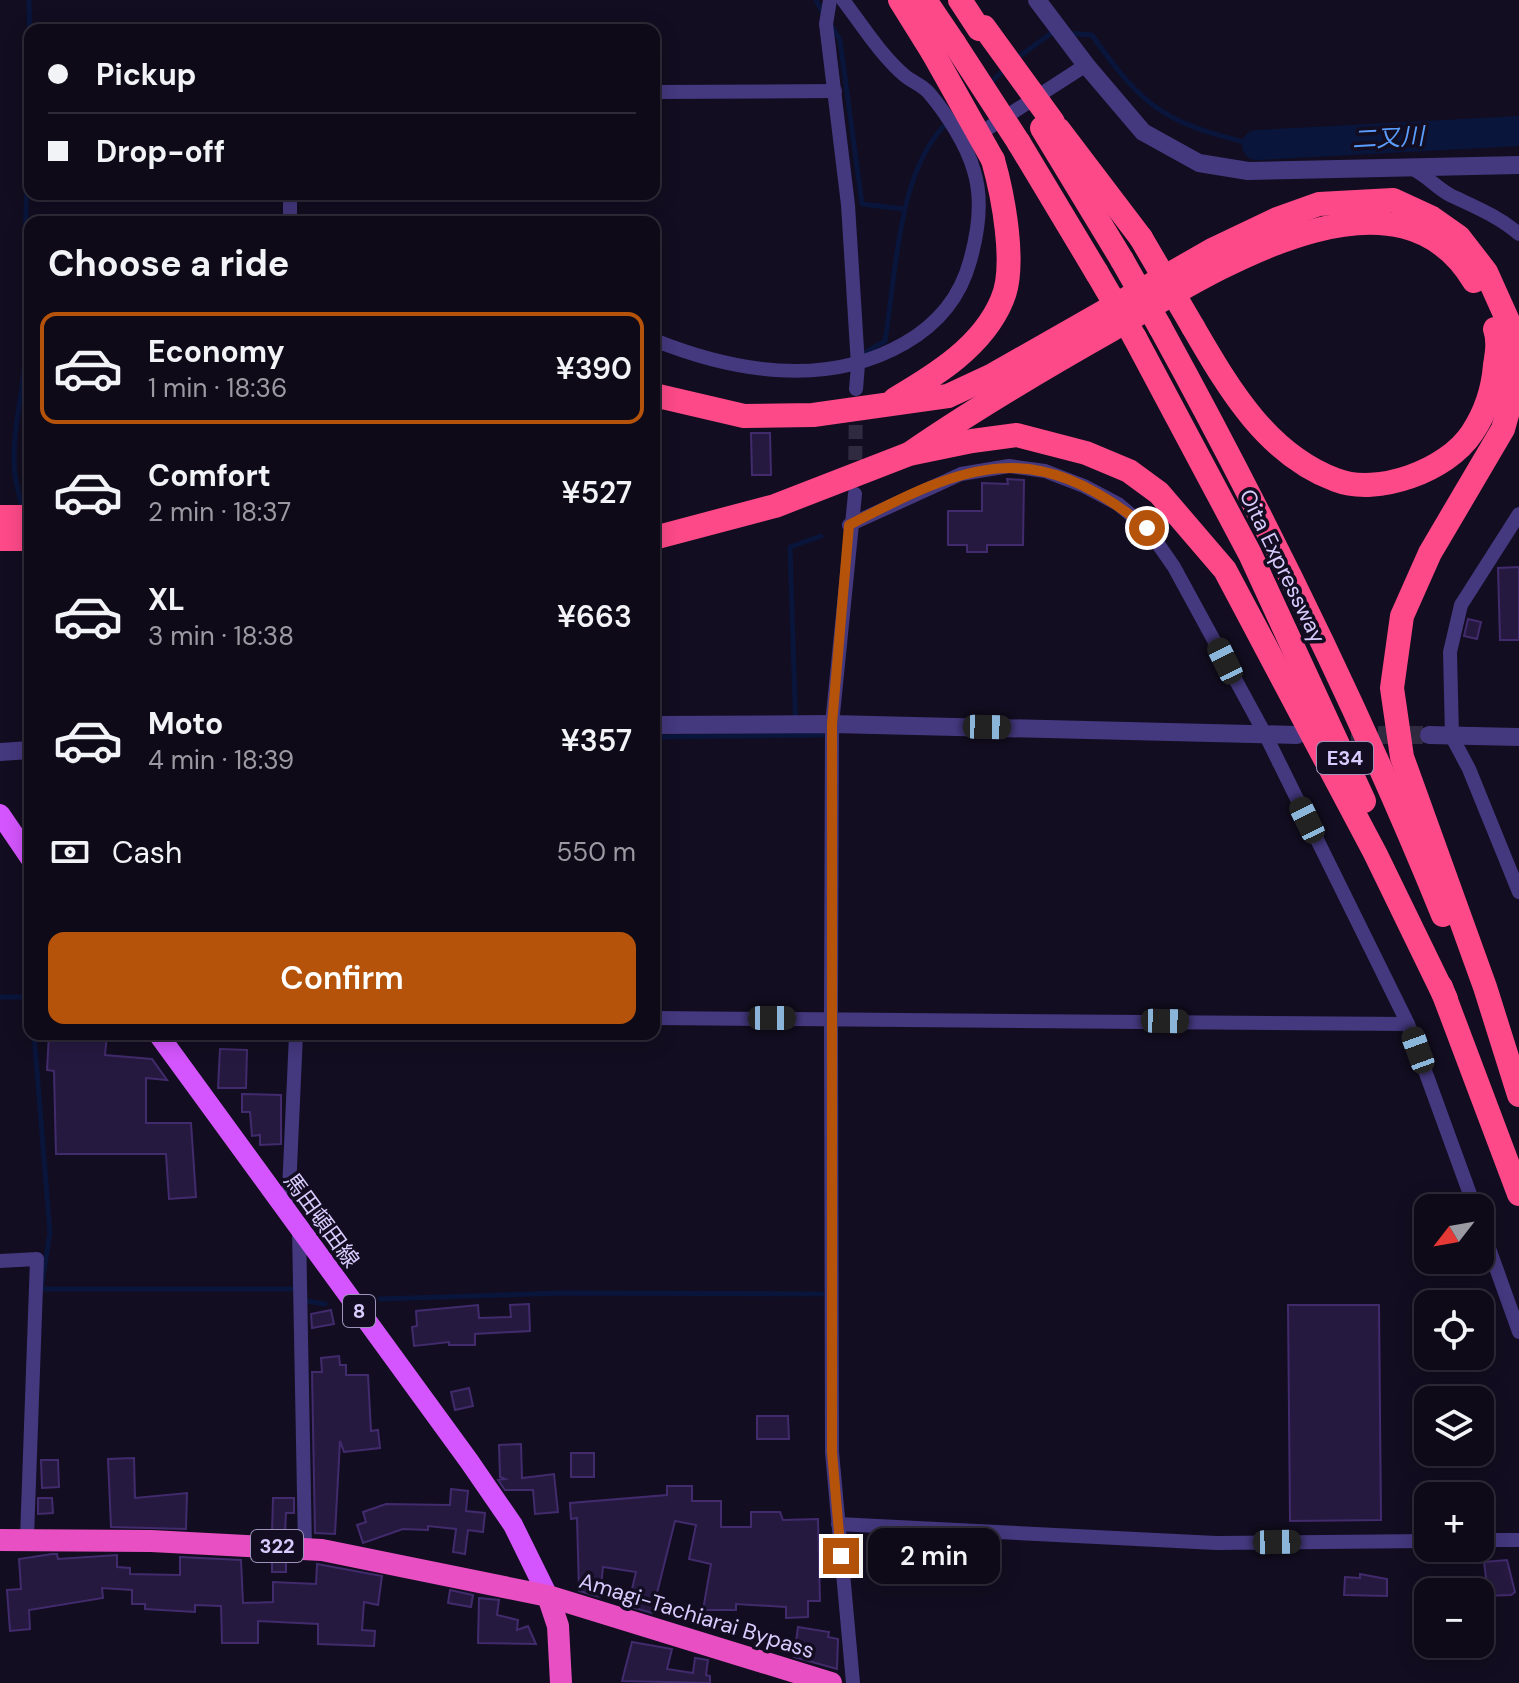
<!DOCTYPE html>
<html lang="en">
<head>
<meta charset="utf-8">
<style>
	:root { --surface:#0e0a18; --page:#171321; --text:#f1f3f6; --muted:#9b9aa2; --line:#2e2b37; --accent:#b45309 }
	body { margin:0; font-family:"DM Sans","Noto Sans JP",sans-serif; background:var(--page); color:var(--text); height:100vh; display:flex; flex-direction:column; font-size:30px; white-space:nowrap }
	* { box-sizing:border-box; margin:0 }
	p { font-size:26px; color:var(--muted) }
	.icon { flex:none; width:44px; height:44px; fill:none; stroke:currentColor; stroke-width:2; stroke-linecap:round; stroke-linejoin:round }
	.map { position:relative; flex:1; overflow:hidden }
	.sheet { position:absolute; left:24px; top:216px; width:636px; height:824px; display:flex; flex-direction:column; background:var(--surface); border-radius:16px; box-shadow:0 4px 20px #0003,0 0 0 2px var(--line) }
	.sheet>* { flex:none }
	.banner { position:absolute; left:24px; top:24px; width:636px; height:176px; border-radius:16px; box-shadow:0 4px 20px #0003,0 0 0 2px var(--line); display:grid; align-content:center; height:176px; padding:0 24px; background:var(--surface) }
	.needle { width:52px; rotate:239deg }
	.controls { position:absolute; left:1414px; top:1194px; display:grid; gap:16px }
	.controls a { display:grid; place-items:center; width:80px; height:80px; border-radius:16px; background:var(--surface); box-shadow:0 4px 20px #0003,0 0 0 2px var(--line); font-size:40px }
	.end { position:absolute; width:36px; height:36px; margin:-18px; border:10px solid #b45309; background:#fff; box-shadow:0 0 0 4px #fff }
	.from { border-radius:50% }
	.bubble { position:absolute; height:56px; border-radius:16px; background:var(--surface); box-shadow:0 4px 20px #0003,0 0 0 2px var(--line); font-size:26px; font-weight:600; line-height:56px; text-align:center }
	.car { position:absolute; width:24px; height:48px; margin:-24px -12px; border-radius:10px; box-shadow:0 0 6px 2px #0007; background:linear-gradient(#222 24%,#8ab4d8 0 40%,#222 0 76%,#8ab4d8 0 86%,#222 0) }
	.banner b { display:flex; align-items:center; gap:28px; height:76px; font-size:30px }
	.banner b+b { border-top:2px solid var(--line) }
	.banner i { width:20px; height:20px; background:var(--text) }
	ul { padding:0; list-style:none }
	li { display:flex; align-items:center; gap:24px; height:112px; margin:0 16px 12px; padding:0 8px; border:4px solid transparent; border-radius:16px }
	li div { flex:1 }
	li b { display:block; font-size:30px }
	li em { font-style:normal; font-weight:600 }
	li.current { border-color:var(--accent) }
	li>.icon { width:72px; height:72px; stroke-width:1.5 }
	h2 { padding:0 24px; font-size:36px; line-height:96px }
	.pay { display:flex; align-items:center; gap:20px; height:88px; padding:0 24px; font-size:30px }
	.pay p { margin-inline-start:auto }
	.primary-button { display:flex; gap:16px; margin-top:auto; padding:16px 24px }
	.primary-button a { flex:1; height:92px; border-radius:16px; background:var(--accent); color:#fff; font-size:32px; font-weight:600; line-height:92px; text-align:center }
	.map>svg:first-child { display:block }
</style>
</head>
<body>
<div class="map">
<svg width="1519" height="1683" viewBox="0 0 1519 1683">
	<rect width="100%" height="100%" fill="#120d20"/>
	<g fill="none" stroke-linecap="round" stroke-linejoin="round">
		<g stroke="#0a153c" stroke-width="5">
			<path d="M29,0L30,50"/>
			<path d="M816,0L823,13"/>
			<path d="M831,25L840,40L862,204L904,209"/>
			<path d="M1067,33L1092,35C1145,111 1168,124 1257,145"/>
			<path d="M1017,58L1053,32"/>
			<path d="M990,83L1006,68"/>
			<path d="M861,355L885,341C896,276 897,169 948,122"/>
			<path d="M23,511C20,499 17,487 15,475C10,436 25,387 26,347C28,280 22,218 30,153"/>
			<path d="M796,735L790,547L821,536"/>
			<path d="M654,737L822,735"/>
			<path d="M0,997H27L30,1010"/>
			<path d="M34,1034L50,1233L41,1289H297"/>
			<path d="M380,1299L563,1293L822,1294"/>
			<path d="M307,1301L325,1304"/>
		</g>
		<path stroke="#0a153c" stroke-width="30" d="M1257,145L1519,131"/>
	</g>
	<g fill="#261940" stroke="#412b6c" stroke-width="2">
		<path d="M751,433H770L771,475H752Z"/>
		<path d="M1007,479L1024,480L1023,545H987V552H967V545H948V511H982V483L1008,484Z"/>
		<path d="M1519,567V640H1500L1498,568Z"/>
		<path d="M1468,619L1481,622L1477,639L1464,636Z"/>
		<path d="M49,1034H107L105,1055L152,1059L167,1080L146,1078V1123H191L196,1197L169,1199L166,1154H56L54,1071L47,1070Z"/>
		<path d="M220,1049L247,1050L246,1088H218Z"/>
		<path d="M242,1094L281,1095V1144L260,1145V1135L252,1136L250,1112H242Z"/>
		<path d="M529,1304L530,1331L475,1334V1345H449V1342L414,1346L412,1327L417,1326L416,1311L478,1305L479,1318L511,1317L510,1305Z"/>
		<path d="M1288,1305H1379L1381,1520L1290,1521Z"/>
		<path d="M331,1310L334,1324L312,1328L311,1314Z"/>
		<path d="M339,1356L340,1365H346V1375H368L371,1431L378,1430L380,1448L344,1452L340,1441L335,1534L315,1533L312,1372H322L321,1358Z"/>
		<path d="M469,1388L473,1406L455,1410L451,1392Z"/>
		<path d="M757,1416H788L789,1439H757Z"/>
		<path d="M521,1444L522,1478L554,1474L558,1512L535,1514L533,1490H505L498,1480L505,1479L500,1477L499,1445Z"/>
		<rect x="571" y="1453" width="23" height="24"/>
		<path d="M134,1458L135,1498L187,1493L186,1529L111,1527L108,1459Z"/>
		<path d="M41,1460H58L59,1487L42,1488Z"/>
		<path d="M667,1486H692V1501H721V1527H751V1512H780L783,1520L818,1519L820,1601H808V1617L786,1618V1607L736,1604V1610H703L711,1564L689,1559L696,1525L675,1521L652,1613L628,1606L636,1572L603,1567L600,1597L579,1591L577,1518L571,1519L570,1503L667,1495Z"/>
		<path d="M451,1489L468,1491L466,1511L485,1513L483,1532L468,1530L465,1554L453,1552L456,1529L428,1526V1530L403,1529L363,1543L357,1525L366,1522L363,1512L386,1504L450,1505Z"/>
		<path d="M38,1498H52L53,1513L38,1514Z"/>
		<path d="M273,1498H294V1513H286L285,1534L272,1533Z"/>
		<path d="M52,1554H57L58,1559L117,1555V1567L130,1568V1574L180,1575V1557L241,1560L243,1603L273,1602V1582L316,1584L317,1564L382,1576L378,1605L364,1602L362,1630L375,1631L374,1646L318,1644V1624L258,1621V1643H222L221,1606L195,1605V1612L145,1609V1604H132V1590L102,1588L103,1598L29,1610L30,1629L10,1631L7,1590L21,1589L19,1559Z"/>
		<path d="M1507,1560L1515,1592L1511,1595L1481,1596L1480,1578H1486L1484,1562Z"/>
		<path d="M272,1561L286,1562V1572H272Z"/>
		<path d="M1360,1574L1387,1579V1596L1344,1595L1345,1577L1360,1578Z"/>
		<path d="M450,1590L473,1595L471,1607L448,1603Z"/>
		<path d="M479,1598L499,1600L497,1615L518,1620L517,1630L528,1626L536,1644L478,1643Z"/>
		<path d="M798,1627L829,1632L828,1637L838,1639L837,1669L794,1657Z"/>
		<path d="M632,1642L672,1649L667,1669L693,1673L695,1658L708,1660L706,1675L710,1676V1683L622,1681Z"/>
	</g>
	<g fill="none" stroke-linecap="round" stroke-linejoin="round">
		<path stroke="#302a41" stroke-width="14" stroke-dasharray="14 7" stroke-linecap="butt" d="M855,481L856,402"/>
		<path stroke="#302a41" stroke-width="18" stroke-dasharray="18 9" stroke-linecap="butt" d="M1324,735H1429"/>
		<g stroke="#44387e" stroke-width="14">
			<path d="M830,0L826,24L848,205L858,365L856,389"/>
			<path d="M654,92L835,91"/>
			<path d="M973,138L1086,65"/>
			<path d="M1413,169C1427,176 1437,188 1450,195C1475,207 1498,216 1519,234"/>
			<path d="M290,222V194"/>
			<path d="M654,340C734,372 827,388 905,343C938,324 960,298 970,261C978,233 983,200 974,171C967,145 946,113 929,93C922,85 912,82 904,75C880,54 862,25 843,0"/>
			<path d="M1519,514L1461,605L1450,652L1452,737L1469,769L1519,892"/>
			<path d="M849,525L961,474L1009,466L1045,471L1084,486L1118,504L1147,528L1174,567L1265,734L1408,1024L1475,1208"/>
			<path d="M654,1018L1408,1024"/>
			<path d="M288,1213L296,1034"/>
			<path d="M1480,1223L1519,1332"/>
			<path d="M299,1230L305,1548"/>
			<path d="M0,1261L37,1259L27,1538"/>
			<path d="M838,1524L1216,1543L1428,1541"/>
			<path d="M1480,1540H1519"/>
			<path d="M853,1683L832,1452L831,1018L832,724L855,494"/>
		</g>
		<g stroke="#44387e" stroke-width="18">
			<path d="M1037,0L1086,65L1143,132L1199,163L1248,171L1519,165"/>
			<path d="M654,725L832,724L1297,735"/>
			<path d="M1429,735L1519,737"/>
			<path d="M0,752L30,750"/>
		</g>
		<g stroke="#d455fd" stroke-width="20">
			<path d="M0,814L30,858"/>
			<path d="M158,1034L469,1461L513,1525L548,1596"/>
		</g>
		<g stroke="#e84fc2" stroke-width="22">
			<path d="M0,1540L151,1541L322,1550L548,1596L831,1683"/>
			<path d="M548,1596L558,1626L561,1683"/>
		</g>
		<g stroke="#fd4988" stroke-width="24">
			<path d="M900,0L933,53"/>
			<path d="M925,0L954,43"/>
			<path d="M960,0L979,29"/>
			<path d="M1042,128L1122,260"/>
			<path d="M1059,130L1141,238"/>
			<path d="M1019,143L1097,273"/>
			<path d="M1160,327C1265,518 1361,713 1443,915"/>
			<path d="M1193,327C1228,387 1266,454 1336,480C1377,496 1447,471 1472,433C1486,412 1493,391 1495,365C1497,353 1499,341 1495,329"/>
			<path d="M1135,338L1250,554L1364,801"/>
			<path d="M654,395L744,416L813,415L948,396L991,376L1214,249L1277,219L1319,204L1393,200L1432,218L1459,237L1486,272L1508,321L1513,362L1510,404L1503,429L1430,553L1402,616L1392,688L1402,757L1485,987L1519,1095"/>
			<path d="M895,399C936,375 983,346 1002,300C1017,267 1003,195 993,160"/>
			<path d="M909,454C974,409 1042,369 1111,330C1203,277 1394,148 1474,281"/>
			<path d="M0,517H30"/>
			<path d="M654,538L775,506L909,454L972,441L1017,435L1086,453L1129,471L1159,493L1225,570L1375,853L1446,999"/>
			<path d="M0,539H30"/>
			<path d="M1441,987L1519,1194"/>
		</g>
		<g stroke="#fd4988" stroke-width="24">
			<path d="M984,27L1053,122"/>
			<path d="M954,43L1019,143"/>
			<path d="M933,53L993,160"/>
			<path d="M1141,238L1193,327"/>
			<path d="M1122,260L1160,327"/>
			<path d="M1097,273L1135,338"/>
		</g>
	</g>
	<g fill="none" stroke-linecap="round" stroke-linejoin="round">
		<path stroke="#b45309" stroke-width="10" d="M841,1556L832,1452V724L849,525C968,463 1033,435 1147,528"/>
	</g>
	<g text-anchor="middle" stroke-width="7" stroke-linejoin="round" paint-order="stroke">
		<g fill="#120d20" stroke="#9d93bb" stroke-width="2">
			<rect x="1317" y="742" width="56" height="32" rx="6"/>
			<rect x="343" y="1295" width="32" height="32" rx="6"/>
			<rect x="251" y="1530" width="52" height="32" rx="6"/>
		</g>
		<g font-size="20" font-weight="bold" fill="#d8ccfe">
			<text x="1345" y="765">E34</text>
			<text x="359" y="1318">8</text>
			<text x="277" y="1553">322</text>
		</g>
		<g font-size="22" fill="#d8ccfe" stroke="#120d20">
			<text transform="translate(1283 566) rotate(64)" y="8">Oita Expressway</text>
			<text transform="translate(322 1220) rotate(54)" y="8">馬田頓田線</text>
			<text transform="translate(697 1615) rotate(17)" y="8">Amagi-Tachiarai Bypass</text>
		</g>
		<g font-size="24" font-style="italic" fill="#5b9dfd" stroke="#120d20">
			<text transform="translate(1388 138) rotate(-3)" y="8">二又川</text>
		</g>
	</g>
</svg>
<div class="controls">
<a><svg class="needle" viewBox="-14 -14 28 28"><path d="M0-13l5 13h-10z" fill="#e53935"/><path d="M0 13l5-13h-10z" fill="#9b9aa2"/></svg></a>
<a><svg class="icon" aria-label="locate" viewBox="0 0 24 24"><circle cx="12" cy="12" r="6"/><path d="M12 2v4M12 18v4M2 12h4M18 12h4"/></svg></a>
<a><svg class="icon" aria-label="layers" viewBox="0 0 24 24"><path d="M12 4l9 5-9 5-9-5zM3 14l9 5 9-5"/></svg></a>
<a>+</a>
<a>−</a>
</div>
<i class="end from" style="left:1147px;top:528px"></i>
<i class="end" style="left:841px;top:1556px"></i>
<div class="bubble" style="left:868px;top:1528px;width:132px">2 min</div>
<i class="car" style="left:1225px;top:661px;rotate:334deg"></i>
<i class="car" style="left:987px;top:727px;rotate:91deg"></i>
<i class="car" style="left:1307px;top:820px;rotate:334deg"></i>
<i class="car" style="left:772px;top:1018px;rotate:90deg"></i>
<i class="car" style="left:1165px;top:1021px;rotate:91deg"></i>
<i class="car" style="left:1418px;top:1050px;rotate:340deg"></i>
<i class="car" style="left:1277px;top:1542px;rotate:89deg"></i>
<div class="banner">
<b><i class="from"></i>Pickup</b>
<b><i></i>Drop-off</b>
</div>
<section class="sheet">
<h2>Choose a ride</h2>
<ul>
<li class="current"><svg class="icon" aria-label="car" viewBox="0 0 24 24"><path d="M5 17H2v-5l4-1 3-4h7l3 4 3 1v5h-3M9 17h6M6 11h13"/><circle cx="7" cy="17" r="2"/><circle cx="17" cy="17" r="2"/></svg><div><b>Economy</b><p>1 min · 18:36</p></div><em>¥390</em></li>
<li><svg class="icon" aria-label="car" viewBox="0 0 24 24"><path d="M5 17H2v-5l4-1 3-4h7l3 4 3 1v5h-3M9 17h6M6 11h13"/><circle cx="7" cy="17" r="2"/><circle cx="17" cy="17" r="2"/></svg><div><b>Comfort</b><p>2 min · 18:37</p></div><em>¥527</em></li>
<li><svg class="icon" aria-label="car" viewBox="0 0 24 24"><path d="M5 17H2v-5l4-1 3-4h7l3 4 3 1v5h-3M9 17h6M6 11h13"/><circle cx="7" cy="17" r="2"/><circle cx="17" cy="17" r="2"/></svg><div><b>XL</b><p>3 min · 18:38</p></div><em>¥663</em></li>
<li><svg class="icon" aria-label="car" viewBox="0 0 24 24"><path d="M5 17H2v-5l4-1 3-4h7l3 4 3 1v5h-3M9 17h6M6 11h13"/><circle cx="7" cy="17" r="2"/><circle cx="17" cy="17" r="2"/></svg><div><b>Moto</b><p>4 min · 18:39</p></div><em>¥357</em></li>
</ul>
<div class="pay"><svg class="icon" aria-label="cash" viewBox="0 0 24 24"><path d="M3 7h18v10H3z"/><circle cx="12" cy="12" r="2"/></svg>Cash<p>550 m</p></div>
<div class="primary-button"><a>Confirm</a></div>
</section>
</div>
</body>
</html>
